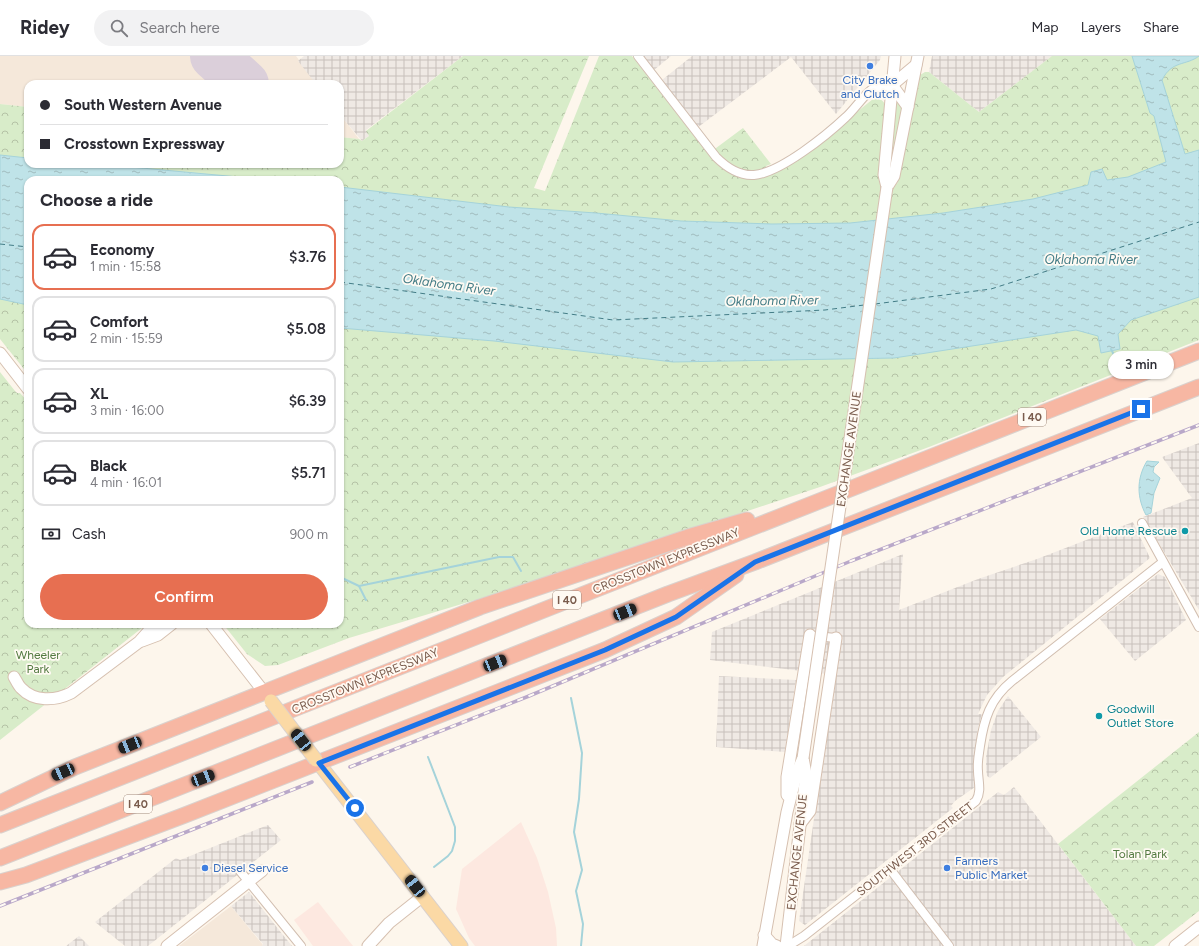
<!DOCTYPE html>
<html lang="en">
<head>
<meta charset="utf-8">
<style>
	:root { --surface:#fff; --page:#f2f2f3; --text:#2b2b33; --muted:#7c7c81; --line:#e1e1e2; --accent:#e76f51 }
	body { margin:0; font-family:Figtree,sans-serif; background:var(--page); color:var(--text); height:100vh; display:flex; flex-direction:column; font-size:15px; white-space:nowrap }
	* { box-sizing:border-box; margin:0 }
	p { font-size:13px; color:var(--muted) }
	.icon { flex:none; width:22px; height:22px; fill:none; stroke:currentColor; stroke-width:2; stroke-linecap:round; stroke-linejoin:round }
	.map { position:relative; flex:1; overflow:hidden }
	.sheet { position:absolute; left:24px; top:120px; width:320px; height:452px; display:flex; flex-direction:column; background:var(--surface); border-radius:12px; box-shadow:0 1px 3px #0004 }
	.sheet>* { flex:none }
	.hud { position:absolute; left:24px; top:24px; width:320px; height:88px; border-radius:12px; box-shadow:0 1px 3px #0004; display:grid; align-content:center; height:88px; padding:0 16px; background:var(--surface) }
	.end { position:absolute; width:18px; height:18px; margin:-9px; border:5px solid #1a73e8; background:#fff; box-shadow:0 0 0 2px #fff }
	.from { border-radius:50% }
	.bubble { position:absolute; height:28px; border-radius:14px; background:var(--surface); box-shadow:0 1px 3px #0004; font-size:13px; font-weight:600; line-height:28px; text-align:center }
	.car { position:absolute; width:12px; height:24px; margin:-12px -6px; border-radius:5px; box-shadow:0 0 3px 1px #0007; background:linear-gradient(#222 24%,#8ab4d8 0 40%,#222 0 76%,#8ab4d8 0 86%,#222 0) }
	.hud b { display:flex; align-items:center; gap:14px; height:38px; font-size:15px }
	.hud b+b { border-top:1px solid var(--line) }
	.hud i { width:10px; height:10px; background:var(--text) }
	ul { padding:0; list-style:none }
	li { display:flex; align-items:center; gap:12px; height:66px; margin:0 8px 6px; padding:0 8px; border:2px solid var(--line); border-radius:12px }
	li div { flex:1 }
	li b { display:block; font-size:15px }
	li em { font-style:normal; font-weight:600 }
	li.on { border-color:var(--accent) }
	li>.icon { width:36px; height:36px; stroke-width:1.5 }
	h2 { padding:0 16px; font-size:18px; line-height:48px }
	.pay { display:flex; align-items:center; gap:10px; height:44px; padding:0 16px; font-size:15px }
	.pay p { margin-inline-start:auto }
	.primary-button { display:flex; gap:8px; margin-top:auto; padding:8px 16px }
	.primary-button a { flex:1; height:46px; border-radius:24px; background:var(--accent); color:#fff; font-size:16px; font-weight:600; line-height:46px; text-align:center }
	header { display:flex; align-items:center; gap:24px; box-sizing:border-box; height:56px; padding:0 20px; background:var(--surface); border-bottom:1px solid var(--line) }
	header strong { font-size:19px }
	nav { display:flex; gap:22px; margin-inline-start:auto; font-size:14px }
	.search { width:280px; height:36px; background:var(--page); display:flex; align-items:center; gap:10px; box-sizing:border-box; padding:0 14px; border-radius:22px; color:var(--muted); font-size:15px }
	.map>svg:first-child { display:block }
</style>
</head>
<body>
<header>
<strong>Ridey</strong>
<div class="search"><svg class="icon" aria-label="search" viewBox="0 0 24 24"><circle cx="10" cy="10" r="6"/><path d="M15 15l6 6"/></svg>Search here</div>
<nav><a>Map</a><a>Layers</a><a>Share</a></nav>
</header>
<div class="map">
<svg width="1199" height="890" viewBox="0 0 1199 890">
	<defs>
		<pattern id="industrial-grid" width="8" height="8" patternUnits="userSpaceOnUse"><rect width="8" height="8" fill="#efe9e4"/><path d="M0 4h8M4 0v8" fill="none" stroke="#c7c0bb"/></pattern>
		<pattern id="forest-crowns" width="20" height="18" patternUnits="userSpaceOnUse"><rect width="20" height="18" fill="#d8ecc9"/><path d="M2 6a3 3 0 1 1 6 0M12 15a3 3 0 1 1 6 0" fill="none" stroke="#b4c2a5"/></pattern>
		<pattern id="water-ripples" width="26" height="14" patternUnits="userSpaceOnUse"><rect width="26" height="14" fill="#bfe3e8"/><path d="M2 4q2-2 4 0t4 0M15 11q2-2 4 0t4 0" fill="none" stroke="#a0bbbe"/></pattern>
	</defs>
	<rect width="100%" height="100%" fill="#fdf6ec"/>
	<g fill="#f5e8da">
		<path d="M0,0H296L317,28H28V51L0,48Z"/>
		<path d="M340,58L359,83L340,81Z"/>
		<path d="M231,850L263,889L262,890H179Z"/>
	</g>
	<g fill="#fde8e0">
		<path d="M521,766L537,802L548,836L556,872L557,890H475L469,882L456,853L462,813Z"/>
		<path d="M318,846L353,890H313L294,864Z"/>
	</g>
	<g fill="url(#industrial-grid)">
		<path d="M304,0H463L366,74L369,80L362,85L340,59V28H316L298,5Z"/>
		<path d="M643,0H671L654,14Z"/>
		<path d="M692,0H881L880,4L836,58L791,1L697,72L662,24Z"/>
		<path d="M932,0H1052L979,56L929,16Z"/>
		<path d="M1199,387V554L1143,461L1192,442L1162,401Z"/>
		<path d="M1133,466L1150,502L1003,621L987,639L978,658H982L978,672L974,702L973,713L975,731L955,745L951,750L953,752L805,869L799,865L835,619L710,604L712,576L903,498L899,554L978,523L1037,503Z"/>
		<path d="M1158,518L1165,521L1186,564L1135,605L1100,563Z"/>
		<path d="M719,620L796,624L785,696L716,691Z"/>
		<path d="M1008,640L1041,681L990,722L987,720L986,713V701L991,674L998,655Z"/>
		<path d="M1014,731L1136,890H804L998,736L1004,739Z"/>
		<path d="M268,769L281,784L148,890H125L95,866L176,802L180,804Z"/>
		<path d="M249,836L283,879L292,890H262L263,888L231,850Z"/>
		<path d="M79,880L89,890H66Z"/>
	</g>
	<path fill="#d8ecc9" d="M896,44H900L902,54L893,101H890Z"/>
	<g fill="url(#forest-crowns)">
		<path d="M463,0H589L534,132L545,135L599,0H632L708,98L743,72L771,108L766,110L763,121C806,107 838,70 873,43C879,42 882,43 885,48L879,125L897,128L920,19L925,16H929L979,56L1052,0H1199V284L929,391L820,431L518,531L349,582L278,609L265,610L247,598L223,568H340V124H28V318L0,283V48L28,51V108H340V81L359,83L362,85L369,80L366,75Z"/>
		<path d="M0,316L15,335L17,337H20L28,346V568H147L0,684Z"/>
		<path d="M1199,676V855L1154,890H1136L1058,788Z"/>
	</g>
	<g fill="url(#water-ripples)" stroke="#a5d3da">
		<path d="M1132,0H1199C1186,10 1172,4 1162,24L1185,98L1199,94V241L1131,264L1118,278L1120,293L1101,297L1098,280L1076,274L894,302L673,306L494,285L340,272V131L509,151L596,157L681,165L772,168L850,167L943,157L1033,143L1088,129L1091,116L1102,113L1107,124L1128,121L1166,106L1154,60L1150,57Z"/>
		<path d="M0,99L28,102V108H98L271,124H28V249L0,243Z"/>
		<path d="M1147,405L1159,406L1154,411L1153,416L1160,422L1154,437L1151,457L1146,459C1137,442 1136,423 1147,405Z"/>
	</g>
	<g fill="none" stroke-linecap="round" stroke-linejoin="round">
		<g stroke="#a5d3da" stroke-width="2">
			<path d="M1111,293L1114,299"/>
			<path d="M340,521L359,530L366,544"/>
			<path d="M359,530L499,501H513L521,515"/>
			<path d="M571,642L582,697L579,743L574,776L582,814L576,835L583,868L581,890"/>
			<path d="M428,701L455,771V785L452,795L448,800L434,811"/>
		</g>
		<g stroke="#437c86" stroke-width="1" stroke-dasharray="5 4" stroke-linecap="butt">
			<path d="M0,188L28,191"/>
			<path d="M340,226L613,264L825,254L864,249"/>
			<path d="M875,248L991,233L1199,166"/>
		</g>
		<path stroke="#dbcfda" stroke-width="48" d="M214,0L245,28"/>
		<g stroke="#d1beb0" stroke-width="10">
			<g id="street">
				<path d="M638,0L716,101C726,111 739,120 754,119C780,117 827,79 846,61C853,55 865,38 871,34C876,31 886,30 892,29"/>
				<path d="M1142,467L1199,571"/>
				<path d="M815,580L836,582"/>
				<path d="M890,813L949,890"/>
				<path d="M240,815L301,890"/>
				<path d="M788,890L804,880L976,745C982,735 978,725 978,715C977,706 979,698 980,690C984,663 990,643 1012,625L1163,506"/>
			</g>
		</g>
		<g stroke="#d6c0b0" stroke-width="13">
			<g id="secondary">
				<path d="M892,29L916,9"/>
				<path d="M892,29L908,51"/>
				<path d="M887,131L894,120L918,0"/>
				<path d="M887,131L884,119L895,0"/>
				<path d="M0,297L28,333"/>
				<path d="M211,568L264,636"/>
				<path d="M142,585L158,579L172,568"/>
				<path d="M14,621C16,624 18,629 21,632C34,646 55,645 71,637L139,586L155,568"/>
				<path d="M787,739V721L810,579"/>
				<path d="M800,768L810,755L836,582"/>
				<path d="M764,879L772,888L777,890"/>
				<path d="M167,890L262,815"/>
				<path d="M368,890L389,867L423,840"/>
				<path d="M763,890L787,756L797,716L803,702"/>
				<path d="M786,890L806,718L803,702"/>
				<path d="M1175,890L1199,871"/>
			</g>
		</g>
		<g stroke="#dad1cd" stroke-width="15">
			<path id="primary" d="M316,704L461,890"/>
		</g>
		<g stroke="#dad1cd" stroke-width="17">
			<g id="highway">
				<path d="M0,747L75,711L480,551L688,481L747,464"/>
				<path d="M0,769L1199,295"/>
				<path d="M0,802L668,538L755,506L1199,331"/>
				<path d="M0,826L26,819L185,759L605,594L676,561L736,519"/>
			</g>
		</g>
		<use href="#street" stroke="#fff" stroke-width="8"/>
		<use href="#secondary" stroke="#fff" stroke-width="11"/>
		<use href="#primary" stroke="#fbd9a5" stroke-width="13"/>
		<use href="#highway" stroke="#f7b7a3" stroke-width="15"/>
		<g stroke="#b9a8c9" stroke-width="3.5">
			<g id="rail">
				<path d="M350,711L529,640L851,505L1199,369"/>
				<path d="M0,850L312,726"/>
			</g>
		</g>
		<use href="#rail" stroke="#fffaf3" stroke-width="2" stroke-dasharray="6" stroke-linecap="butt"/>
		<g stroke="#d6c0b0" stroke-width="13" stroke-linecap="butt">
			<path id="secondary-bridge" d="M803,702L887,131"/>
		</g>
		<g stroke="#dad1cd" stroke-width="15" stroke-linecap="butt">
			<path id="primary-bridge" d="M271,645L316,704"/>
		</g>
		<use href="#secondary-bridge" stroke="#fff" stroke-width="11"/>
		<use href="#primary-bridge" stroke="#fbd9a5" stroke-width="13"/>
	</g>
	<g fill="none" stroke-linecap="round" stroke-linejoin="round">
		<path stroke="#1a73e8" stroke-width="5" d="M355,752L319,707L605,594L676,561L755,506L1141,353"/>
	</g>
	<g fill="#3f7fe0" stroke="#fffaf3" stroke-width="1.5">
		<circle cx="870" cy="10" r="4"/>
		<circle cx="205" cy="812" r="4"/>
		<circle cx="947" cy="812" r="4"/>
	</g>
	<g fill="#0f9aa8" stroke="#fffaf3" stroke-width="1.5">
		<circle cx="1185" cy="475" r="4"/>
		<circle cx="1099" cy="660" r="4"/>
	</g>
	<g text-anchor="middle" stroke-width="3.5" stroke-linejoin="round" paint-order="stroke">
		<g fill="#fffaf3" stroke="#a28b7f" stroke-width="1">
			<rect x="1018" y="352" width="28" height="18" rx="3"/>
			<rect x="553" y="535" width="28" height="18" rx="3"/>
			<rect x="124" y="739" width="28" height="18" rx="3"/>
		</g>
		<g font-size="11" font-weight="bold" fill="#7a5c4d">
			<text x="1032" y="365">I 40</text>
			<text x="567" y="548">I 40</text>
			<text x="138" y="752">I 40</text>
		</g>
		<g font-size="12" fill="#366cbe" stroke="#fffaf3" text-anchor="start">
			<text x="870" y="28" text-anchor="middle">City Brake<tspan x="870" dy="14">and Clutch</tspan></text>
			<text x="955" y="809">Farmers<tspan x="955" dy="14">Public Market</tspan></text>
			<text x="213" y="816">Diesel Service</text>
		</g>
		<g font-size="12" fill="#7a5c4d" stroke="#fffaf3">
			<text transform="translate(849 393) rotate(-82)" y="4">EXCHANGE AVENUE</text>
			<text transform="translate(666 505) rotate(-22)" y="4">CROSSTOWN EXPRESSWAY</text>
			<text transform="translate(365 625) rotate(-22)" y="4">CROSSTOWN EXPRESSWAY</text>
			<text transform="translate(915 793) rotate(-38)" y="4">SOUTHWEST 3RD STREET</text>
			<text transform="translate(797 796) rotate(-84)" y="4">EXCHANGE AVENUE</text>
		</g>
		<g font-size="12" fill="#0d838f" stroke="#fffaf3" text-anchor="end">
			<text x="1177" y="479">Old Home Rescue</text>
			<text x="1107" y="657" text-anchor="start">Goodwill<tspan x="1107" dy="14">Outlet Store</tspan></text>
		</g>
		<g font-size="12" fill="#537a41" stroke="#fffaf3">
			<text x="38" y="603">Wheeler<tspan x="38" dy="14">Park</tspan></text>
			<text x="1140" y="802">Tolan Park</text>
		</g>
		<g font-size="13" font-style="italic" fill="#437c86" stroke="#fffaf3">
			<text x="1091" y="208">Oklahoma River</text>
			<text transform="translate(449 228) rotate(8)" y="5">Oklahoma River</text>
			<text transform="translate(772 244) rotate(-1)" y="5">Oklahoma River</text>
		</g>
	</g>
</svg>
<i class="end from" style="left:355px;top:752px"></i>
<i class="end" style="left:1141px;top:353px"></i>
<div class="bubble" style="left:1108px;top:295px;width:66px">3 min</div>
<i class="car" style="left:625px;top:556px;rotate:68deg"></i>
<i class="car" style="left:495px;top:607px;rotate:68deg"></i>
<i class="car" style="left:301px;top:684px;rotate:322deg"></i>
<i class="car" style="left:130px;top:689px;rotate:248deg"></i>
<i class="car" style="left:63px;top:716px;rotate:246deg"></i>
<i class="car" style="left:203px;top:722px;rotate:69deg"></i>
<i class="car" style="left:415px;top:830px;rotate:322deg"></i>
<div class="hud">
<b><i class="from"></i>South Western Avenue</b>
<b><i></i>Crosstown Expressway</b>
</div>
<section class="sheet">
<h2>Choose a ride</h2>
<ul>
<li class="on"><svg class="icon" aria-label="car" viewBox="0 0 24 24"><path d="M5 17H2v-5l4-1 3-4h7l3 4 3 1v5h-3M9 17h6M6 11h13"/><circle cx="7" cy="17" r="2"/><circle cx="17" cy="17" r="2"/></svg><div><b>Economy</b><p>1 min · 15:58</p></div><em>$3.76</em></li>
<li><svg class="icon" aria-label="car" viewBox="0 0 24 24"><path d="M5 17H2v-5l4-1 3-4h7l3 4 3 1v5h-3M9 17h6M6 11h13"/><circle cx="7" cy="17" r="2"/><circle cx="17" cy="17" r="2"/></svg><div><b>Comfort</b><p>2 min · 15:59</p></div><em>$5.08</em></li>
<li><svg class="icon" aria-label="car" viewBox="0 0 24 24"><path d="M5 17H2v-5l4-1 3-4h7l3 4 3 1v5h-3M9 17h6M6 11h13"/><circle cx="7" cy="17" r="2"/><circle cx="17" cy="17" r="2"/></svg><div><b>XL</b><p>3 min · 16:00</p></div><em>$6.39</em></li>
<li><svg class="icon" aria-label="car" viewBox="0 0 24 24"><path d="M5 17H2v-5l4-1 3-4h7l3 4 3 1v5h-3M9 17h6M6 11h13"/><circle cx="7" cy="17" r="2"/><circle cx="17" cy="17" r="2"/></svg><div><b>Black</b><p>4 min · 16:01</p></div><em>$5.71</em></li>
</ul>
<div class="pay"><svg class="icon" aria-label="cash" viewBox="0 0 24 24"><path d="M3 7h18v10H3z"/><circle cx="12" cy="12" r="2"/></svg>Cash<p>900 m</p></div>
<div class="primary-button"><a>Confirm</a></div>
</section>
</div>
</body>
</html>
